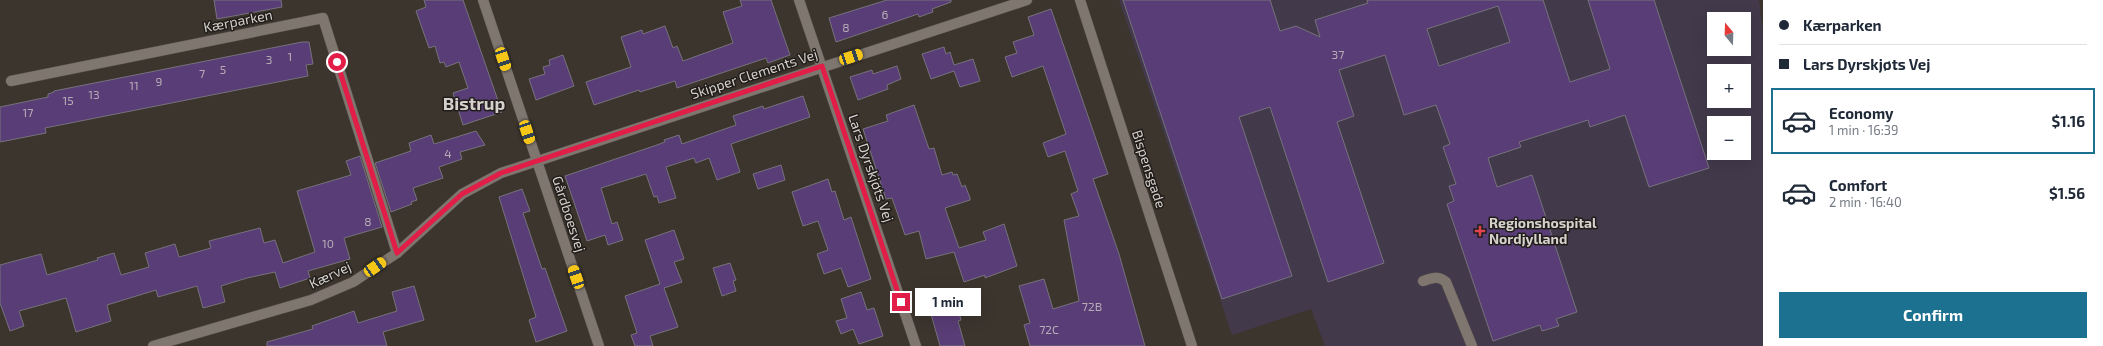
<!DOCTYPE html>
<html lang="en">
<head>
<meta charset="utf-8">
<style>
	:root { --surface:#fff; --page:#f6f6f7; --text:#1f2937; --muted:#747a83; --line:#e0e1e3; --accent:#1b718f }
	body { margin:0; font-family:"Exo 2",sans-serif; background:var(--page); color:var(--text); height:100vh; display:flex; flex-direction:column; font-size:15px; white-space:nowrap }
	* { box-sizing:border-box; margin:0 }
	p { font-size:13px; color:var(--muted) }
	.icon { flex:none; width:22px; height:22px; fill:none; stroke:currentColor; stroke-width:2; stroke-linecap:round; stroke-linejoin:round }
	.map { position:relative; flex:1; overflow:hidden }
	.side { display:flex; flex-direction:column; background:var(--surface); width:340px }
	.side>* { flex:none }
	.top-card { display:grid; align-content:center; height:88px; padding:0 16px; background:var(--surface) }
	.needle { width:26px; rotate:341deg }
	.tools { position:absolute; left:1707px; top:12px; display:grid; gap:8px }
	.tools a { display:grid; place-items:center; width:44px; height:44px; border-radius:0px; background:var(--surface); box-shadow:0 4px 16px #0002; font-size:20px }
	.end { position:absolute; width:18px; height:18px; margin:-9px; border:5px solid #e11d48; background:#fff; box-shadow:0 0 0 2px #fff }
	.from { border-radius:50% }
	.bubble { position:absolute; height:28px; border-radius:0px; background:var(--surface); box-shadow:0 4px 16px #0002; font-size:13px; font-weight:700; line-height:28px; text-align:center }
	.car { position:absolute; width:12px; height:24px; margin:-12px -6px; border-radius:5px; box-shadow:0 0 3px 1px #0007; background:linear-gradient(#f5c518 24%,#345 0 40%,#f5c518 0 76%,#345 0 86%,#f5c518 0) }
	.top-card b { display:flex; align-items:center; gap:14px; height:38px; font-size:15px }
	.top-card b+b { border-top:1px solid var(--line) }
	.top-card i { width:10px; height:10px; background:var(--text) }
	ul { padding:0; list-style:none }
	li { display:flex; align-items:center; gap:12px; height:66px; margin:0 8px 6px; padding:0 8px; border:2px solid transparent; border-radius:0px }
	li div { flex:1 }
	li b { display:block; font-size:15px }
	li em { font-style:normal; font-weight:700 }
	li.active { border-color:var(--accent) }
	li>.icon { width:36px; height:36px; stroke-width:1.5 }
	.button { display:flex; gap:8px; margin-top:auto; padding:8px 16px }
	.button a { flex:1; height:46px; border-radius:0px; background:var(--accent); color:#fff; font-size:16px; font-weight:700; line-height:46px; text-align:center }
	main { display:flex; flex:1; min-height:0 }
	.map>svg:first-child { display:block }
</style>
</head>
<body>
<main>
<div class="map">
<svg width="1763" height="346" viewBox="0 0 1763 346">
	<rect width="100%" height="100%" fill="#3c352e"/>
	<path fill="#423a4b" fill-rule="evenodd" d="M1119,0H1759L1763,33V346H1325L1311,309L1232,335ZM1714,19H1744V49H1714ZM1714,71H1744V101H1714ZM1714,123H1744V153H1714Z"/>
	<g fill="#593d76" stroke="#76727c" fill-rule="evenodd">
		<path d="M214,0H281L282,7L217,19Z"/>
		<path d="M424,0H463L502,112L463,125L453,93L468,88L459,62L446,67L444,62L440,63L435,46L429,48L416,11L426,7Z"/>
		<path d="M740,0H771L790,55L768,63L766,58L677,88L675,81L640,92L639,90L594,105L586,82L631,67L621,37L642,30L643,34L665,26L673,48L677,46L683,61L733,43L723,12L742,6Z"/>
		<path d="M887,0H951V2L932,9L933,12L919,17L918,14L836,42L829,18Z"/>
		<path d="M1123,0H1270L1280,31L1296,26L1320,37L1315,20L1368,3L1367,0H1543L1570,82L1610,69L1588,0H1654L1709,168L1649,187L1625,115L1590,127L1588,120L1519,142L1521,147L1488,158L1497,187L1532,175L1577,312L1556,319L1559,326L1542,331L1540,325L1493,341L1447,204L1454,201L1449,186L1456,184L1443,147L1450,144L1436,105L1404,115L1385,55L1339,70L1354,116L1337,122L1384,263L1328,282L1270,107L1239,117L1292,276L1222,299ZM1498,6L1510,42L1439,66L1427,29Z"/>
		<path d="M1051,9L1108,174L1093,179L1119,254L1145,346H1030L1024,325L1030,323L1019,286L1044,279L1053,309L1079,301L1064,220L1079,216L1071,194L1078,191L1065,151L1048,157L1043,143L1066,134L1043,66L1012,77L1005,57L1017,53L1013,42L1034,35L1028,17Z"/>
		<path d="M302,42H309L313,64L306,65L308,76L45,128L46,133L0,142V107L48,97V94L54,92V91Z"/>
		<path d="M944,47L946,54L950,52L954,65L973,59L980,81L960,87L954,71L931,79L922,54Z"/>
		<path d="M563,55L574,86L536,100L529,79L545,74L543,67L550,65L549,60Z"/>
		<path d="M897,66L901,79L887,85L888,89L858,100L850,77L872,70L873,74Z"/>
		<path d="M803,96L810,117L731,144L740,172L717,180L709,158L696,163L694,158L666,167L676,198L659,203L657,196L654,197L646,174L601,188L612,224L617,222L623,240L608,245L605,235L587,241L565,176L654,146L665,142L664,140L679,135L682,144L736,125L733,116L763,106L764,109Z"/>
		<path d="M914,105L929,149L934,148L942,175L952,172L953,175L957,174L962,187L965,185L970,198V200L945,208L959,248L986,240L983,232L1004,224L1017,266L985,278V275L964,282L954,252L926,259L919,231L905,235L892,198L886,199L863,129L888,121L886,115Z"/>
		<path d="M476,131L485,145L460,152L462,159L439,167L443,178L413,188L417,200L411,202L412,204L391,212L375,163L411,151L409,143L431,135L434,144Z"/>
		<path d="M360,156L382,227L344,238L350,259L308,271L310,278L280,288L275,272L247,278L221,286L225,302L203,308L197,286L158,297L156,290L107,305L111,321L76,332L66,298L19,311L24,326L10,331L0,303V265L41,254L47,275L98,260L97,258L114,253L121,275L149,267L145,253L175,244L179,257L211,248L209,241L260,228L264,243L275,240L283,263L315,252L297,191L351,175L346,161Z"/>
		<path d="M781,165L785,180L758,189L753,174Z"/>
		<path d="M828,179L832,192L835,191L844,220L851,217L871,279L848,287L841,268L824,274L817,254L828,250L818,221L803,226L792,192Z"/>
		<path d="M522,189L530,211L523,213L542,269L545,268L567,331L536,342L529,320L536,317L499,197Z"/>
		<path d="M674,230L684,259L674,262L682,282L664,288L678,327L650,336L653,346H635L631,335L637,333L625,296L660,284L645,240Z"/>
		<path d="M730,263L736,280L733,281L736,291L722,296L713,268Z"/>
		<path d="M414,286L424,320L383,332L387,346H267V342L313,329L312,326L354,311L358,323L397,311L392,292Z"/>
		<path d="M861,292L867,310L874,308L883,336L859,344L853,329L841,334L836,321L847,318L841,299Z"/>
		<path d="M955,299L961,320L958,321L965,346H940L929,307Z"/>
	</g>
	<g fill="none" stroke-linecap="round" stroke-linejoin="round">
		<g stroke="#59524d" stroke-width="11">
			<g id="minor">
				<path d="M483,0L599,346"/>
				<path d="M799,0L916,346"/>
				<path d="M1080,0L1192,346"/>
				<path d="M11,81L323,18L397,253"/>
				<path d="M1423,281C1433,278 1438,275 1446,282L1472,346"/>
				<path d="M153,346L311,300L353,282L397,253L462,194L501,173L1027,0"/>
			</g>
		</g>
		<use href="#minor" stroke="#7f766f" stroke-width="10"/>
	</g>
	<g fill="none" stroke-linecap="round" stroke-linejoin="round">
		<path stroke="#e11d48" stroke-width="5" d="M337,62L397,253L462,194L501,173L822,66L901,302"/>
	</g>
	<path fill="#e0444e" stroke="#211d1a" stroke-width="1.5" d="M1478 225h4v4h4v4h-4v4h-4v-4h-4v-4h4z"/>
	<g text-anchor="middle" stroke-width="3" stroke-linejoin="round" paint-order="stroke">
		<g font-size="12" fill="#b7acb6">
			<text x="885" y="19">6</text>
			<text x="846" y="32">8</text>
			<text x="1338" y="59">37</text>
			<text x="290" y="61">1</text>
			<text x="269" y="64">3</text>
			<text x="223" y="74">5</text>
			<text x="202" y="78">7</text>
			<text x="159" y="86">9</text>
			<text x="134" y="90">11</text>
			<text x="94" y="99">13</text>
			<text x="68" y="105">15</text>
			<text x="28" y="117">17</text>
			<text x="448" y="158">4</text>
			<text x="368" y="226">8</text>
			<text x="328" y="248">10</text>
			<text x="1092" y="311">72B</text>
			<text x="1049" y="334">72C</text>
		</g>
		<g font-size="14" fill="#d6d1cc" stroke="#211d1a">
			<text transform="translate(238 21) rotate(-11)" y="5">Kærparken</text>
			<text transform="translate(754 74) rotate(-18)" y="5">Skipper Clements Vej</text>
			<text transform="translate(871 168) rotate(71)" y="5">Lars Dyrskjøts Vej</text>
			<text transform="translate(1149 169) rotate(72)" y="5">Bispensgade</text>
			<text transform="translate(569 214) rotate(72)" y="5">Gårdboesvej</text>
			<text transform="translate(330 275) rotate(-25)" y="5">Kærvej</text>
		</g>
		<g font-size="14" font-weight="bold" fill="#d6d1cc" stroke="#211d1a" text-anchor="start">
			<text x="1489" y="228">Regionshospital<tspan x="1489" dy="16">Nordjylland</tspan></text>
		</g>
		<g font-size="18" font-weight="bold" fill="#d6d1cc" stroke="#211d1a">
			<text x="474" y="110">Bistrup</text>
		</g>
	</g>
</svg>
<div class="tools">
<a><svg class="needle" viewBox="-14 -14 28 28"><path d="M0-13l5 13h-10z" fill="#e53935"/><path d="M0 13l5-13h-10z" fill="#747a83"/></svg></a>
<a>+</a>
<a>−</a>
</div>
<i class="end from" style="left:337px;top:62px"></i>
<i class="end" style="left:901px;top:302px"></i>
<div class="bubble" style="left:915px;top:288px;width:66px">1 min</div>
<i class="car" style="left:851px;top:57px;rotate:72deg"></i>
<i class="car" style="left:503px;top:59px;rotate:162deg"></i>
<i class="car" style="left:527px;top:132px;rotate:162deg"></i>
<i class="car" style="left:375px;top:267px;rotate:56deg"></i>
<i class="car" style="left:576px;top:277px;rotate:341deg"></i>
</div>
<section class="side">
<div class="top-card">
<b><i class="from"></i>Kærparken</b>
<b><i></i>Lars Dyrskjøts Vej</b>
</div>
<ul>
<li class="active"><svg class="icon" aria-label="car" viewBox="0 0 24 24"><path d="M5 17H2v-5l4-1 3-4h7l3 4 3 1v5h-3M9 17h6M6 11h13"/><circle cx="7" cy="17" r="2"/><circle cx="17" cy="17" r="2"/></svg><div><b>Economy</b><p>1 min · 16:39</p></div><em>$1.16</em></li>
<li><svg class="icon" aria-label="car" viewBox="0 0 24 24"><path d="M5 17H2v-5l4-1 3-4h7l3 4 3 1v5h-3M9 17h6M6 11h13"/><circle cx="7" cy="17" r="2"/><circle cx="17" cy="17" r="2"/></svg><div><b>Comfort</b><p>2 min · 16:40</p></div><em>$1.56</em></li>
</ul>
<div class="button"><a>Confirm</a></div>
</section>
</main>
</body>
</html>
